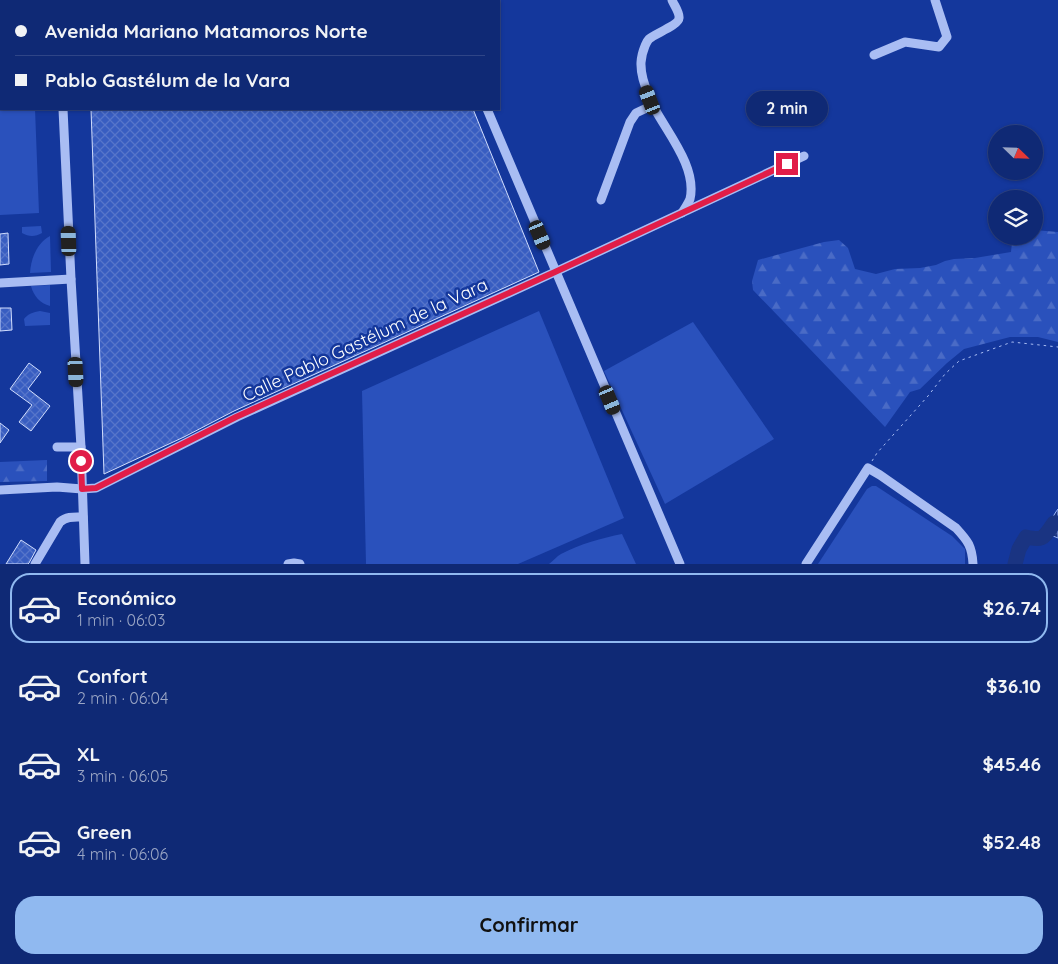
<!DOCTYPE html>
<html lang="es">
<head>
<meta charset="utf-8">
<style>
	:root { --surface:#0f2975; --page:#18317a; --text:#f1f3f6; --muted:#9ba6c5; --line:#2f4587; --accent:#90b9f0 }
	body { margin:0; font-family:Quicksand,sans-serif; background:var(--page); color:var(--text); height:100vh; display:flex; flex-direction:column; font-size:19px; white-space:nowrap }
	* { box-sizing:border-box; margin:0 }
	p { font-size:16px; color:var(--muted) }
	.icon { flex:none; width:28px; height:28px; fill:none; stroke:currentColor; stroke-width:2; stroke-linecap:round; stroke-linejoin:round }
	.map { position:relative; height:564px; overflow:hidden }
	.drawer { display:flex; flex-direction:column; background:var(--surface); flex:1 }
	.drawer>* { flex:none }
	.banner { position:absolute; left:0px; top:0px; width:500px; height:110px; box-shadow:0 1px 4px #0004,0 0 0 1px var(--line); display:grid; align-content:center; height:110px; padding:0 15px; background:var(--surface) }
	.needle { width:32px; rotate:113deg }
	.fabs { position:absolute; left:988px; top:125px; display:grid; gap:10px }
	.fabs a { display:grid; place-items:center; width:55px; height:55px; border-radius:50%; background:var(--surface); box-shadow:0 1px 4px #0004,0 0 0 1px var(--line); font-size:25px }
	.end { position:absolute; width:22px; height:22px; margin:-11px; border:6px solid #e11d48; background:#fff; box-shadow:0 0 0 2px #fff }
	.from { border-radius:50% }
	.bubble { position:absolute; height:35px; border-radius:18px; background:var(--surface); box-shadow:0 1px 4px #0004,0 0 0 1px var(--line); font-size:16px; font-weight:700; line-height:35px; text-align:center }
	.car { position:absolute; width:15px; height:30px; margin:-15px -8px; border-radius:6px; box-shadow:0 0 4px 1px #0007; background:linear-gradient(#222 24%,#8ab4d8 0 40%,#222 0 76%,#8ab4d8 0 86%,#222 0) }
	.banner b { display:flex; align-items:center; gap:18px; height:48px; font-size:19px }
	.banner b+b { border-top:1px solid var(--line) }
	.banner i { width:12px; height:12px; background:var(--text) }
	ul { padding:9px 0 0; list-style:none }
	li { display:flex; align-items:center; gap:15px; height:70px; margin:0 10px 8px; padding:0 5px; border:2px solid transparent; border-radius:20px }
	li div { flex:1 }
	li b { display:block; font-size:19px }
	li em { font-style:normal; font-weight:700 }
	li.current { border-color:var(--accent) }
	li>.icon { width:45px; height:45px; stroke-width:1.5 }
	.primary-button { display:flex; gap:10px; margin-top:auto; padding:10px 15px }
	.primary-button a { flex:1; height:58px; border-radius:20px; background:var(--accent); color:#111; font-size:20px; font-weight:700; line-height:58px; text-align:center }
	.map>svg:first-child { display:block }
</style>
</head>
<body>
<div class="map">
<svg width="1058" height="564" viewBox="0 0 1058 564">
	<defs>
		<pattern id="forest-firs" width="22" height="20" patternUnits="userSpaceOnUse" patternTransform="scale(1.25)"><rect width="22" height="20" fill="#2a51bc"/><path d="M5 1l3.5 6h-7zM16 11l3.5 6h-7z" fill="#4a6bc6"/></pattern>
		<pattern id="water-waves" width="16" height="10" patternUnits="userSpaceOnUse" patternTransform="scale(1.25)"><rect width="16" height="10" fill="#1a3482"/><path d="M0 5q4-4 8 0t8 0" fill="none" stroke="#3c5295"/></pattern>
		<pattern id="building-cross-hatch" width="8" height="8" patternUnits="userSpaceOnUse" patternTransform="scale(1.25)"><rect width="8" height="8" fill="#385dc1"/><path d="M0 0l8 8M0 8l8-8" fill="none" stroke="#5675ca"/></pattern>
	</defs>
	<rect width="100%" height="100%" fill="#14379c"/>
	<g fill="#2a51bc">
		<path d="M1,11V109H35L39,213L0,215V12Z"/>
		<path d="M41,226L42,233C35,237 29,237 22,233V227Z"/>
		<path d="M50,236L51,272L30,273C31,258 37,243 50,236Z"/>
		<path d="M50,285V306C40,303 34,297 31,286Z"/>
		<path d="M40,311L50,313V325L25,326L24,319C28,314 33,312 40,311Z"/>
		<path d="M539,311L624,518L518,564H366L362,391Z"/>
		<path d="M693,322L774,439L665,504L604,371Z"/>
		<path d="M872,486H876L952,536L965,549V564H818L867,489Z"/>
		<path d="M622,534L636,564H549C553,561 557,556 561,554C580,544 602,538 622,534Z"/>
	</g>
	<g fill="url(#forest-firs)">
		<path d="M1034,230L1058,232V342L1038,337H1010L964,349L947,363L920,389L910,392L885,427L753,290L752,281L758,260L824,242L839,240L848,248L855,269L876,274L895,269L920,268L936,265L945,261L954,259L975,258L1011,252L1012,243L1024,236H1034Z"/>
		<path d="M47,460V481L0,482V462Z"/>
	</g>
	<path fill="url(#water-waves)" stroke="#9bb5f6" d="M1058,509V538L1053,536C1048,525 1052,517 1058,509Z"/>
	<g fill="none" stroke-linecap="round" stroke-linejoin="round">
		<path stroke="#1a3482" stroke-width="15" d="M1015,564L1019,549L1026,537C1044,541 1043,538 1054,523H1058"/>
	</g>
	<g fill="url(#building-cross-hatch)" stroke="#d1ddfd">
		<path d="M91,109H473L539,272L234,411L184,437L104,474Z"/>
		<path d="M8,233L9,264L0,265V234Z"/>
		<path d="M0,308H11L12,330L0,331Z"/>
		<path d="M29,363L41,372L28,389L50,406L31,431L19,422L32,405L10,389Z"/>
		<path d="M0,423L9,430L0,443Z"/>
		<path d="M21,540L36,550L29,563L28,564H6Z"/>
	</g>
	<g fill="none" stroke-linecap="round" stroke-linejoin="round">
		<path stroke="#a9bdf3" stroke-width="1" stroke-dasharray="2.5 4" stroke-linecap="butt" d="M872,461L877,453L928,396L945,374L959,361L1012,342L1058,347"/>
		<g stroke="#a9bdf3" stroke-width="9">
			<path d="M58,0V1"/>
			<path d="M441,0V1"/>
			<path d="M672,0C674,5 680,13 679,18C679,25 654,34 649,39C647,41 646,44 645,46C640,58 640,67 643,79C646,90 651,101 656,111C670,136 697,169 690,199C688,204 685,208 682,213"/>
			<path d="M874,55L905,42L939,47L947,37L935,0"/>
			<path d="M63,109L71,279L81,447L85,564"/>
			<path d="M487,109L680,564"/>
			<path d="M601,200L630,122L636,113L653,105"/>
			<path d="M0,283L71,279"/>
			<path d="M57,447H81"/>
			<path d="M0,490L57,487L82,489L96,488L237,417L555,272L804,156"/>
			<path d="M35,564L60,522C67,516 74,517 83,517"/>
			<path d="M288,564L294,563L300,564"/>
			<path d="M806,564L868,468L880,475L956,528C968,541 972,546 973,564"/>
		</g>
	</g>
	<g fill="none" stroke-linecap="round" stroke-linejoin="round">
		<path stroke="#e11d48" stroke-width="6" d="M81,461L82,489L96,488L236,417L555,272L787,164"/>
	</g>
	<g text-anchor="middle" stroke-width="5" stroke-linejoin="round" paint-order="stroke">
		<g font-size="18" fill="#fff" stroke="#14379c">
			<text transform="translate(365 340) rotate(-25)" y="6">Calle Pablo Gastélum de la Vara</text>
		</g>
	</g>
</svg>
<div class="fabs">
<a><svg class="needle" viewBox="-14 -14 28 28"><path d="M0-13l5 13h-10z" fill="#e53935"/><path d="M0 13l5-13h-10z" fill="#9ba6c5"/></svg></a>
<a><svg class="icon" aria-label="layers" viewBox="0 0 24 24"><path d="M12 4l9 5-9 5-9-5zM3 14l9 5 9-5"/></svg></a>
</div>
<i class="end from" style="left:81px;top:461px"></i>
<i class="end" style="left:787px;top:164px"></i>
<div class="bubble" style="left:746px;top:91px;width:82px">2 min</div>
<i class="car" style="left:650px;top:100px;rotate:339deg"></i>
<i class="car" style="left:540px;top:235px;rotate:157deg"></i>
<i class="car" style="left:69px;top:241px;rotate:358deg"></i>
<i class="car" style="left:76px;top:372px;rotate:177deg"></i>
<i class="car" style="left:610px;top:400px;rotate:157deg"></i>
<div class="banner">
<b><i class="from"></i>Avenida Mariano Matamoros Norte</b>
<b><i></i>Pablo Gastélum de la Vara</b>
</div>
</div>
<section class="drawer">
<ul>
<li class="current"><svg class="icon" aria-label="car" viewBox="0 0 24 24"><path d="M5 17H2v-5l4-1 3-4h7l3 4 3 1v5h-3M9 17h6M6 11h13"/><circle cx="7" cy="17" r="2"/><circle cx="17" cy="17" r="2"/></svg><div><b>Económico</b><p>1 min · 06:03</p></div><em>$26.74</em></li>
<li><svg class="icon" aria-label="car" viewBox="0 0 24 24"><path d="M5 17H2v-5l4-1 3-4h7l3 4 3 1v5h-3M9 17h6M6 11h13"/><circle cx="7" cy="17" r="2"/><circle cx="17" cy="17" r="2"/></svg><div><b>Confort</b><p>2 min · 06:04</p></div><em>$36.10</em></li>
<li><svg class="icon" aria-label="car" viewBox="0 0 24 24"><path d="M5 17H2v-5l4-1 3-4h7l3 4 3 1v5h-3M9 17h6M6 11h13"/><circle cx="7" cy="17" r="2"/><circle cx="17" cy="17" r="2"/></svg><div><b>XL</b><p>3 min · 06:05</p></div><em>$45.46</em></li>
<li><svg class="icon" aria-label="car" viewBox="0 0 24 24"><path d="M5 17H2v-5l4-1 3-4h7l3 4 3 1v5h-3M9 17h6M6 11h13"/><circle cx="7" cy="17" r="2"/><circle cx="17" cy="17" r="2"/></svg><div><b>Green</b><p>4 min · 06:06</p></div><em>$52.48</em></li>
</ul>
<div class="primary-button"><a>Confirmar</a></div>
</section>
</body>
</html>
